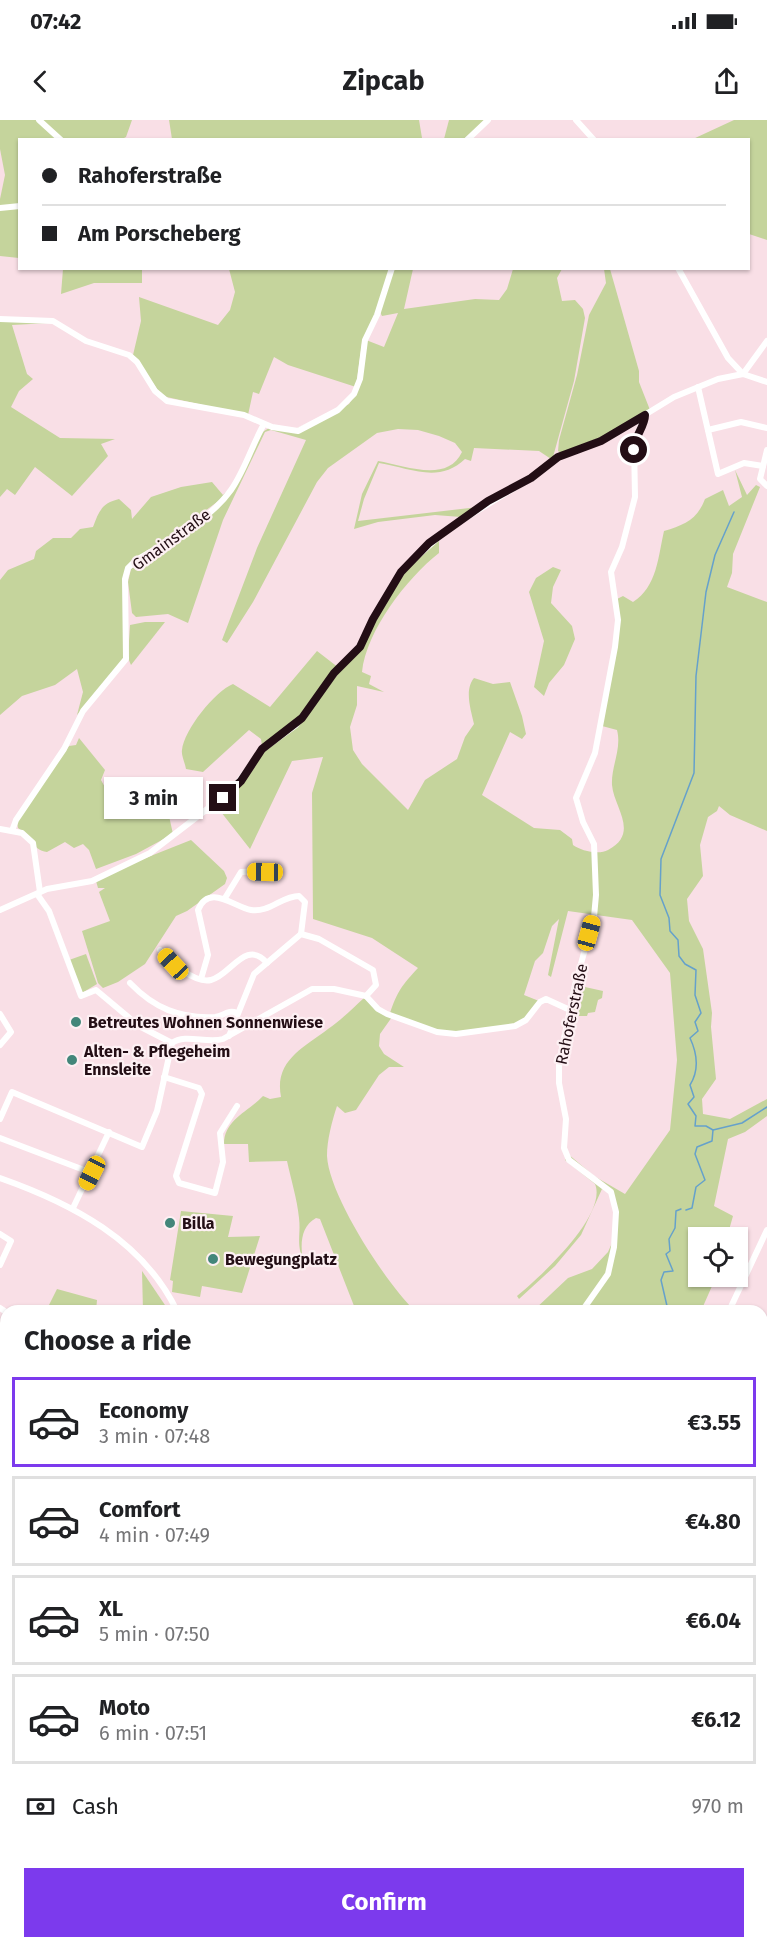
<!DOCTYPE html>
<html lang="en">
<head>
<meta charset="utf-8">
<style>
	:root { --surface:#fff; --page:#f6f6f6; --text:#202124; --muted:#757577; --line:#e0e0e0; --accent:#7c3aed }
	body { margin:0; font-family:"Fira Sans",sans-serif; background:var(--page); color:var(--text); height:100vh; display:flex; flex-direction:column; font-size:22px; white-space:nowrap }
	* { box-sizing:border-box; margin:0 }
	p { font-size:20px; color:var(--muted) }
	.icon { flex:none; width:33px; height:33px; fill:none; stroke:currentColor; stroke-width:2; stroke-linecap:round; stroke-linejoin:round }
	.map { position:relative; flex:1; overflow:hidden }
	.side { position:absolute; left:0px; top:1185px; width:768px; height:644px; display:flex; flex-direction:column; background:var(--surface); border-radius:18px 18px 0 0; box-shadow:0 2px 4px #0004 }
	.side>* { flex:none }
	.top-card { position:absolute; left:18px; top:18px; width:732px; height:132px; border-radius:0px; box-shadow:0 2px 4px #0004; display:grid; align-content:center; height:132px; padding:0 24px; background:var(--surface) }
	.tools { position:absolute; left:688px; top:1107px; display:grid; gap:12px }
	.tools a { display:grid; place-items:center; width:60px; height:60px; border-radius:0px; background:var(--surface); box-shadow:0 2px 4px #0004; font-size:30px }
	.end { position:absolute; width:27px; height:27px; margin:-14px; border:8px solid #230e15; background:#fff; box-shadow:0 0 0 3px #fff }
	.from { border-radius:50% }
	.bubble { position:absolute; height:42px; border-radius:0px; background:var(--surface); box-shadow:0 2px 4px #0004; font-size:20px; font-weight:700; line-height:42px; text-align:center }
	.car { position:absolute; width:18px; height:36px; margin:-18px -9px; border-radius:8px; box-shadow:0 0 4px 2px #0007; background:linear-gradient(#f5c518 24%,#345 0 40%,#f5c518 0 76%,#345 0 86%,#f5c518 0) }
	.top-card b { display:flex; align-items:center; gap:21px; height:57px; font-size:22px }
	.top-card b+b { border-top:2px solid var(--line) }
	.top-card i { width:15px; height:15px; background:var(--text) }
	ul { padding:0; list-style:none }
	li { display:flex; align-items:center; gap:18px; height:90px; margin:0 12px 9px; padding:0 12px; border:3px solid var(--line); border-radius:0px }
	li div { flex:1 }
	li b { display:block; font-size:22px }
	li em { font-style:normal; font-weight:700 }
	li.current { border-color:var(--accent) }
	li>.icon { width:54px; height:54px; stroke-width:1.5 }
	h2 { padding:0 24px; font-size:27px; line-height:72px }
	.pay { display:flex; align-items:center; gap:15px; height:66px; padding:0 24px; font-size:22px }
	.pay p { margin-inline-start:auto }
	.action { display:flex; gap:12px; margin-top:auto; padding:12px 24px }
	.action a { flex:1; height:69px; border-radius:0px; background:var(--accent); color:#fff; font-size:24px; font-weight:700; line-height:69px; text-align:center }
	.status { display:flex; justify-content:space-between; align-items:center; height:42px; padding:0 30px; background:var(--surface); direction:ltr }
	.status svg { height:16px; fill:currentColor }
	header { display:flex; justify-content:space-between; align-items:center; height:78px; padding:0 24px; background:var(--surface); font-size:27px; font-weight:700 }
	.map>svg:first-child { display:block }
</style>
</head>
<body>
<div class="status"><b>07:42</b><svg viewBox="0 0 49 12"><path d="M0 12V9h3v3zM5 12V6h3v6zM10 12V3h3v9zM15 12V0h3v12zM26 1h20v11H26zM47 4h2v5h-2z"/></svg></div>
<header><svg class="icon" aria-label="back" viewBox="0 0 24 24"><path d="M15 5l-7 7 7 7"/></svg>Zipcab<svg class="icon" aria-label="share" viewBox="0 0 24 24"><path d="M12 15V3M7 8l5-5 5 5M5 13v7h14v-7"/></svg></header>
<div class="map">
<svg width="767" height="1828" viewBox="0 0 767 1828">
	<rect width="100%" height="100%" fill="#f9dfe6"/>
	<g fill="#c5d49c">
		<path d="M0,0H132L126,17L122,19L20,20L19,138L0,136V79L5,55L0,29Z"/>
		<path d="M169,0H419L422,18L172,19Z"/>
		<path d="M449,0H486L464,19H444Z"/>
		<path d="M734,0H767V120L749,114L748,20L693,19Z"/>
		<path d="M63,149H142V163H94L61,174Z"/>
		<path d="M229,149H390L378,188L362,223L356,267L288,245L274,237L259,274L253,272L248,295L162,276L133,235L141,201L139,177L218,205L230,190L235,172Z"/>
		<path d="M393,149H413L404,189L475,179L499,180L507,169L513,149H562L557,158L562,181L575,180L583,189L585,198L574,261L553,337L551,339L539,331L474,328L471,341L465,339C439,364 410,348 379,343L364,379L358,401L478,387L461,397L435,395L378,402L354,409L362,374L378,341C404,345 447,364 462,332L455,323L439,316L418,310L398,309L377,313L328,348L317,362L253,482L227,523L222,520L257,428L306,320L271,310L265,312L223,400L188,503L168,494L136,497L132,493L128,462L131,449L203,399L223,381L261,313L269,308L289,312L349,284L356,273L366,220L384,227L398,193L382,196L379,190Z"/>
		<path d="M604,149H610L639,251V262L650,290L614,312L561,333L558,331L559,320L577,255L589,195L606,163Z"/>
		<path d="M0,200L50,203L12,205L27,254L33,259L19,271L11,287L60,318L115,319L101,324L108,336L72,376L35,347L15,375L7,369L0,377Z"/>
		<path d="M735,350L747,375L756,365L760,367L733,434L732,453L727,467L767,482V711L730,695L719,686L717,691L708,697L700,725L703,756L687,779L689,801L703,829L712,893L711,907L716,959L702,979L703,994L730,999L767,979V996L745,1012L728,1019L714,1086L733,1096L727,1117L699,1118V1156L716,1157L701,1191H533L568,1158L592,1149L608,1132L612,1123L615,1091L609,1073L602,1069L581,1115L555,1146L519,1179L517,1176C539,1158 608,1095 595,1064L565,1040L568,1034L594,1056L625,1074L670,1010L677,940L670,853L632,800L568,791L551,857L548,855L559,799L552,806L543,833L535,841L524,875L539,881L517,908L451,915L390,893C397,872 402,865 418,848L372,818L313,799L312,673L323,637L292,641L250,729L221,692C232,669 267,647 261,619L249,610L203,652L186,649C185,643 181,635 182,630C184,610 215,571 233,564L270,587L317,531L339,548L369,513L403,451L439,417V433C407,458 366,511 362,552L371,556L369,564L384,572L357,566V585L350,607L353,630L362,644L408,690L425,660L457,639L465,617L474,604C471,590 464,570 474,558L493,564L510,562L522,596L526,614L522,619L510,612L482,675L534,708L560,710L572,719L573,725C581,731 599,735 608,730C640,713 614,688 612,665C611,646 622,629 617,610L602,606L618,522L617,479L623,476L633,482C657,467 658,437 664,411C684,405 697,400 705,379L723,370L729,386L742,377Z"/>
		<path d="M212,362L223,375L228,370L221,379L125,451L123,540L77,595L83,572L77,549L55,565L22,576L0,595V460L8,450L34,439L36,431L53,418H71L80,409L93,407C99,391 102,383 119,379L131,390L132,399L151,377L181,367Z"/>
		<path d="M553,447L561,450L553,467L551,483L572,506L575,519L564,545L549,563L544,576L534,567L544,521L529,472L536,458Z"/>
		<path d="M145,502H165L131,545L128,538L130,505Z"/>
		<path d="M79,618L105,650L101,660L113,682L122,681L123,689L167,659L180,658L176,664L180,680L167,687L173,714L136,734L96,749L89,730L83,724L74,728L65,722L47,732C32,730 30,715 18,708L17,702L69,626L76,625Z"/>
		<path d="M191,720L224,751L227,758L225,764L187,791L176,796L145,844L118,862L103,868L98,863L82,811L110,801L99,772L105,768H98L96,761L128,745Z"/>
		<path d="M86,834L97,864L82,873L69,840Z"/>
		<path d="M585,867L603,871L602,878L598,880L595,892L588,893L587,896H575L570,921L561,939L576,870Z"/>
		<path d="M364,878L392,897L380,914L379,926L384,934L404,947H389L379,955L356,990L345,993L337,986C332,1001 327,1020 327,1036C329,1076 386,1163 415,1191H356L320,1099L316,1098C301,1106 300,1124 303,1140C296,1122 301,1115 299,1098C297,1078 291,1060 287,1041L249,1042L248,1024H224C224,1000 248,992 263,976L270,979L281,977C274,941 303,928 328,909C341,900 352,889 364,878Z"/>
		<path d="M181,1091L233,1096L228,1117L260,1116L242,1173L202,1166L200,1177L172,1172L173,1161L170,1160Z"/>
		<path d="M142,1151L169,1191H143Z"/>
		<path d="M57,1169L97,1180L96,1191H46Z"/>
		<path d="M767,1323V1415L762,1418V1327Z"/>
		<path d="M767,1447V1699L762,1694V1453Z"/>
		<path d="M476,1822H621L627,1828H473Z"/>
	</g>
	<path fill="#65a1cb" d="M762,1723L767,1728V1828H742L743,1823L762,1822Z"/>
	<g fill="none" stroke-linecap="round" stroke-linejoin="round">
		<g stroke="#65a1cb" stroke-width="1.5">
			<path d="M713,1010L706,1006H695L696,996L688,984L694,977L690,965C700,949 697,933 690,918L698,911L695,902L701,893L695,875L696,850L685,844L679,836L678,820L670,811L669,798L660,775L661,739L694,653L696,556L706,472L715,435L734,392"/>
			<path d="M686,1090L692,1088L696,1067L705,1060L695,1034L697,1027L712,1021L713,1010L742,1003L767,987"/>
			<path d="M648,1191L667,1186L661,1160L664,1152L673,1151L666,1134L670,1131L669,1119L675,1108L676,1091L681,1089"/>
			<path d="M762,1550L767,1548"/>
		</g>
		<g stroke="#fff" stroke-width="6">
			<path d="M39,0L61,20"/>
			<path d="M576,0L594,20"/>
			<path d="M467,20L488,0"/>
			<path d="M0,88L20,86"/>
			<path d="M678,148L728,238L743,254L767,262"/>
			<path d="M0,199L53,201L86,221L129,235L137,242L155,271L167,281L244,295L272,307L298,311L338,290L354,274L360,259L365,220L377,195L392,148"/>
			<path d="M743,254L767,221"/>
			<path d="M698,267L718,354L744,343L763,346"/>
			<path d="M708,310L741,302L767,308"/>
			<path d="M767,330L760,359L767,366"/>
			<path d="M0,709L22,713L33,723L40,772"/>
			<path d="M12,711L16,700L64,629L83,591L126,539L125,459L128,448L135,441C168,421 208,402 231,370C245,350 252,325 264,304"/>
			<path d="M37,774L49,791L81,876L96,870L139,906L172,923"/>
			<path d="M225,778L241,752L279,750"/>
			<path d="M0,790L47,769L92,761L150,733L232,670L263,629L296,605L335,553L360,527L373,499L404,448L449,408L531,358L558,337L607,318L674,277L718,259L743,254"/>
			<path d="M160,830C170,841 194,864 211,860C230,856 246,818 267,843"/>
			<path d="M201,859L208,835L198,790C209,763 234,787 251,790C269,793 282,776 299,776L305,782L301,814"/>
			<path d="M130,863C154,888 180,899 215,897C224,896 228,889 237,893"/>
			<path d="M0,894L11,912L0,925"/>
			<path d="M229,916L254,854L301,814L319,819L373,850L376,865L366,876"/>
			<path d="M164,957L199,968L202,974L176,1056L179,1063L215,1073L223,1042L220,1013L237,986"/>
			<path d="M0,999L12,972L142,1027L157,991L172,923C185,913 207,924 223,919L312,869H334L366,876L378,889L387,894L437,912L456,914L515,906L526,900L540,882L546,879L570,890"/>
			<path d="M0,1018L92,1053"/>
			<path d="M0,1058C71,1083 143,1120 177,1191"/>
			<path d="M73,1088L109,1012"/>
			<path d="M0,1114L11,1121L0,1145"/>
			<path d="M0,1188L6,1192"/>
			<path d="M582,1191L608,1154L614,1127L616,1092L611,1072L569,1040L564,1028L566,999L559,963V943L575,865L594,797L596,775L594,724L583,702L576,678L595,633L615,527L618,500L611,452L622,427L635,377L634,323L645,295"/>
			<path d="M729,1191L767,1110"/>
			<path d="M0,1248L6,1239"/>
			<path d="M762,1291L767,1281"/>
			<path d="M762,1325L767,1322"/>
			<path d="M0,1375L6,1371"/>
			<path d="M0,1418L6,1419"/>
			<path d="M762,1420L767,1418"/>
			<path d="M0,1472L6,1474"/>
			<path d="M0,1530L6,1533"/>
			<path d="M0,1726H6"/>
			<path d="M0,1791L6,1783"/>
			<path d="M195,1822L201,1828"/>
			<path d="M245,1828L248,1822"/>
			<path d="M325,1828L326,1822"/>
			<path d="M383,1828L384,1822"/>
			<path d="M394,1828L420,1822"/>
			<path d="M471,1828L474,1822"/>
		</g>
		<g stroke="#d5bffa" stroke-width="8">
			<path d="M0,1404L6,1405"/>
			<path d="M762,1699L767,1704"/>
		</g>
		<g stroke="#685259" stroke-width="4">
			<g id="rail">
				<path d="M0,1412L6,1413"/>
				<path d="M292,1822L293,1828"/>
			</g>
		</g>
		<use href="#rail" stroke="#fdf0f3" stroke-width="1.5" stroke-dasharray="4.5" stroke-linecap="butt"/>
	</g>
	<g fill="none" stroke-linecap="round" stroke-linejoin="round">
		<path stroke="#230e15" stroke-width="8" d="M223,678L241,661L262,629L302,598L334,553L360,527L373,499L401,452L429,423L488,381L531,358L558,337L601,321L645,295C645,307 634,316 634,330"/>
	</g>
	<g fill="#43867a" stroke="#fdf0f3" stroke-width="2">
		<circle cx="76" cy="902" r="6"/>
		<circle cx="72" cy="940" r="6"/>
		<circle cx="170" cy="1103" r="6"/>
		<circle cx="213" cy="1139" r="6"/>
	</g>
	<g text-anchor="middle" stroke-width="4.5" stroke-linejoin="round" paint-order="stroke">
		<g font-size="16" fill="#230e15" stroke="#fdf0f3">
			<text transform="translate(171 419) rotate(-36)" y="6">Gmainstraße</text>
			<text transform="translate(571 894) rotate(-78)" y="6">Rahoferstraße</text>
		</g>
		<g font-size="16" font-weight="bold" fill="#230e15" stroke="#fdf0f3" text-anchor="start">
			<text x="88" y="908">Betreutes Wohnen Sonnenwiese</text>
			<text x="84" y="937">Alten- &amp; Pflegeheim<tspan x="84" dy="18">Ennsleite</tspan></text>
			<text x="182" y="1109">Billa</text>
			<text x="225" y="1145">Bewegungplatz</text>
		</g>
	</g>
</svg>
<div class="tools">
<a><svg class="icon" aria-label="locate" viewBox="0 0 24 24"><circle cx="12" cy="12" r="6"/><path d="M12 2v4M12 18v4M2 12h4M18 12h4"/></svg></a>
</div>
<i class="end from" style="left:634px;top:330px"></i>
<i class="end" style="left:223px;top:678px"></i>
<div class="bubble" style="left:104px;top:657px;width:99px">3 min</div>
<i class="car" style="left:265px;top:752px;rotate:271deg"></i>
<i class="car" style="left:589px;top:813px;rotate:15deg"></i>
<i class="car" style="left:173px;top:844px;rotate:317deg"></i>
<i class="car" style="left:92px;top:1053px;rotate:207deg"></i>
<div class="top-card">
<b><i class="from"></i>Rahoferstraße</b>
<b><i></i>Am Porscheberg</b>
</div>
<section class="side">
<h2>Choose a ride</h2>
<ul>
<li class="current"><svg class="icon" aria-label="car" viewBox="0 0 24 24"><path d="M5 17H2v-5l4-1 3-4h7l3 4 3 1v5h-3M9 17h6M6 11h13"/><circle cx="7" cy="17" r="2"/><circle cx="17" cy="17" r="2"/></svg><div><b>Economy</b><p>3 min · 07:48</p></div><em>€3.55</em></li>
<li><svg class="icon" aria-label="car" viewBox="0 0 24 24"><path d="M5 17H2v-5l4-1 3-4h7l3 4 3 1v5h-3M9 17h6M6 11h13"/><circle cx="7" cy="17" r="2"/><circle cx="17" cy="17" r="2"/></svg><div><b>Comfort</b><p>4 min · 07:49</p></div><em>€4.80</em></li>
<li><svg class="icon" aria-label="car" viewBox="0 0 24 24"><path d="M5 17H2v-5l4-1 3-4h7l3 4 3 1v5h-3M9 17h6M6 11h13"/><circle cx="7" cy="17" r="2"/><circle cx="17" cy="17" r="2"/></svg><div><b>XL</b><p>5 min · 07:50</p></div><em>€6.04</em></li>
<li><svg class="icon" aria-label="car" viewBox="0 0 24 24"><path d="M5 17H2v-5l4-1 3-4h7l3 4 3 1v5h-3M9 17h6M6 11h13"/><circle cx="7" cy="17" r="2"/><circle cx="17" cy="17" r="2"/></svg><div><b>Moto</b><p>6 min · 07:51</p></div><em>€6.12</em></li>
</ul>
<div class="pay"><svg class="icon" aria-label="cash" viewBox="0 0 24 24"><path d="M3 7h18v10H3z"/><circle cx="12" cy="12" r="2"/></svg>Cash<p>970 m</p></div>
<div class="action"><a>Confirm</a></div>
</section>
</div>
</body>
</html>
